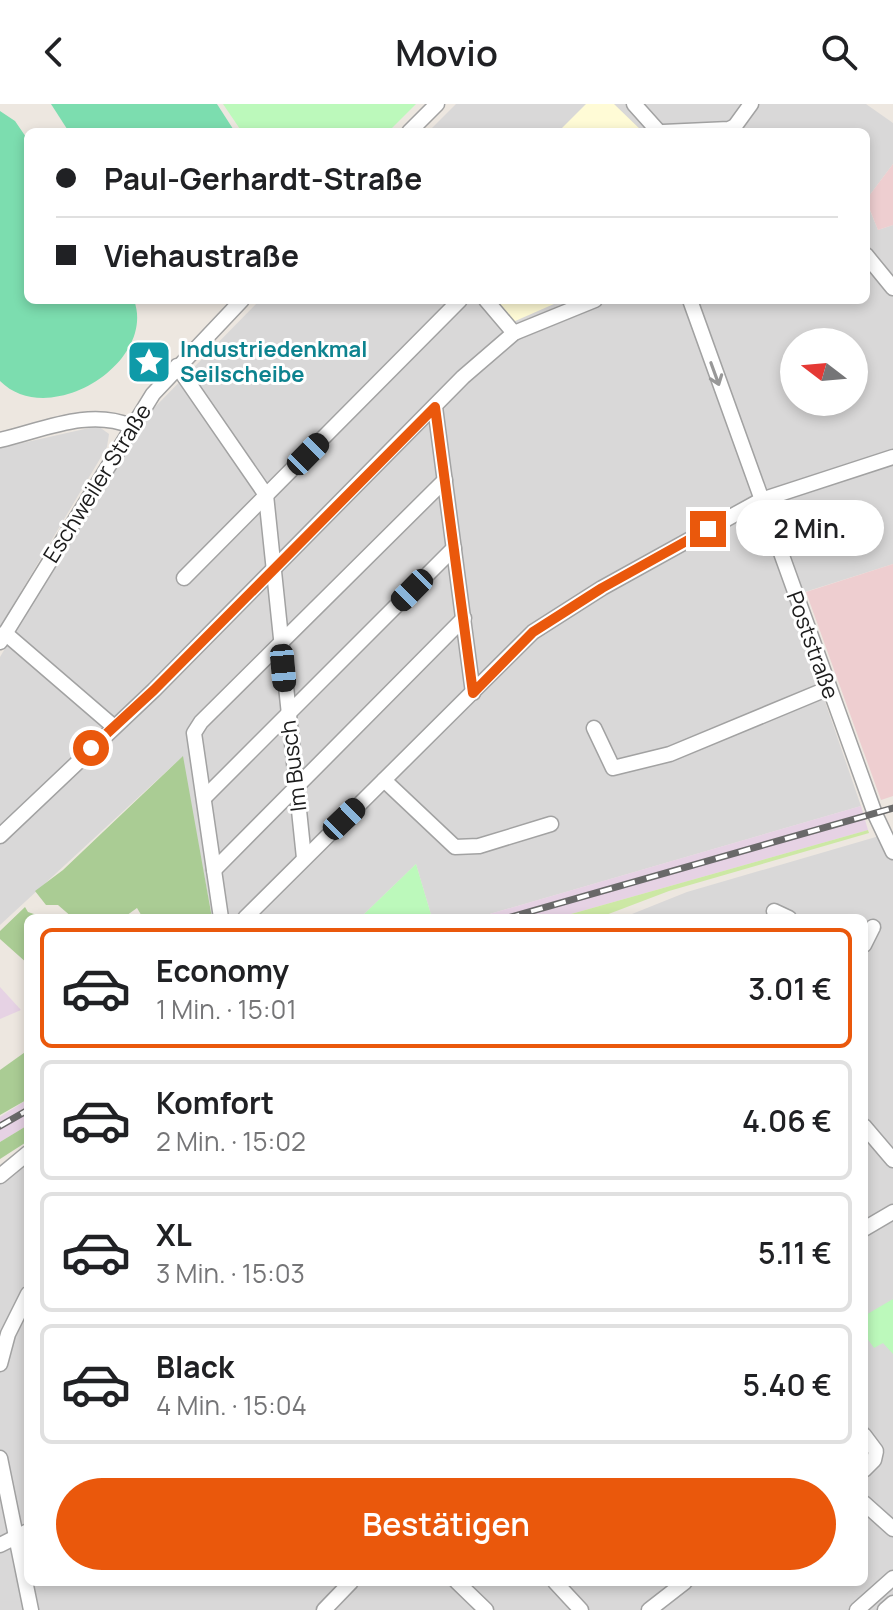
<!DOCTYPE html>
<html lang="de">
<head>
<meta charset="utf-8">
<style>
	:root { --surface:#fff; --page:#f6f6f6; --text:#202124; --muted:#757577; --line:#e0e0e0; --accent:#ea580c }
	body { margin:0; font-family:Manrope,sans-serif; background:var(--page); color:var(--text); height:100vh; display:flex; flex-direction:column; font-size:30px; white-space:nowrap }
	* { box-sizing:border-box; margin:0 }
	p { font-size:26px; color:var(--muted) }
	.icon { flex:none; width:44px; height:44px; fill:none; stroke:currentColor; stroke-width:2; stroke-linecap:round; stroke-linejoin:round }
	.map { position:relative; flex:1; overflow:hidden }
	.panel { position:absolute; left:24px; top:810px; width:844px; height:672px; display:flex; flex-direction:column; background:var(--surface); border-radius:12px; box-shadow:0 4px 12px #0003 }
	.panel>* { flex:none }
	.hud { position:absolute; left:24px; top:24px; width:846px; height:176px; border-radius:12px; box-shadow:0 4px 12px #0003; display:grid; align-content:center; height:176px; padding:0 32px; background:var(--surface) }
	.needle { width:52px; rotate:286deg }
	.fabs { position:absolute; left:780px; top:224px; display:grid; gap:16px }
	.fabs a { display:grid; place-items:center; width:88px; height:88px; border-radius:50%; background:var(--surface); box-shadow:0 4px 12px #0003; font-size:40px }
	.end { position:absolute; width:36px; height:36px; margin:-18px; border:10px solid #ea580c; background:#fff; box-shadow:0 0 0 4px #fff }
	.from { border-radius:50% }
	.bubble { position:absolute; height:56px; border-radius:28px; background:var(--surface); box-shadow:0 4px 12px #0003; font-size:26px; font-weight:600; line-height:56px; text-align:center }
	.car { position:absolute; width:24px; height:48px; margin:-24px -12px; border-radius:10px; box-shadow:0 0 6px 2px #0007; background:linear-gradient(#222 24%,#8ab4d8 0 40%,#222 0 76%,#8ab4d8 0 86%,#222 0) }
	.hud b { display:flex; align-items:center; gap:28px; height:76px; font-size:30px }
	.hud b+b { border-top:2px solid var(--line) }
	.hud i { width:20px; height:20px; background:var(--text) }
	ul { padding:14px 0 0; list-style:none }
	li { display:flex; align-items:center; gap:24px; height:120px; margin:0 16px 12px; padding:0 16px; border:4px solid var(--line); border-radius:12px }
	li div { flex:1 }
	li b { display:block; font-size:30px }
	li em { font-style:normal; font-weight:600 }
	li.active { border-color:var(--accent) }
	li>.icon { width:72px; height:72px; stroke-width:1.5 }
	.primary-button { display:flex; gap:16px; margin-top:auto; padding:16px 32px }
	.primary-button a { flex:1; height:92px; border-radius:48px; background:var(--accent); color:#fff; font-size:32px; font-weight:600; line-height:92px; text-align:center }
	header { display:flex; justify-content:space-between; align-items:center; height:104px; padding:0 32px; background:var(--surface); font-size:36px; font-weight:600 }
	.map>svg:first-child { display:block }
</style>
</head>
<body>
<header><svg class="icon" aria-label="back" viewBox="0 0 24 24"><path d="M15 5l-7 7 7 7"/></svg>Movio<svg class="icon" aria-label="search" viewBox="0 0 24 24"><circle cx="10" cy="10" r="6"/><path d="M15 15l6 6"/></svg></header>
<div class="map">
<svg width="893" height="1506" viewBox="0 0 893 1506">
	<rect width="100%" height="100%" fill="#ede7e0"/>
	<g fill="#d9d8d8" fill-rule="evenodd">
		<path d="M456,0H866L893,19V60L866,96V28H428Z"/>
		<path d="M866,97L878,126L893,121V460L789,493L861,702L476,814H432L416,760L360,814H212L182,653L0,821V553L120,353L152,306L260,196H866ZM794,238H854V298H794Z"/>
		<path d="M98,322L109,330L107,343L0,523V344Z"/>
		<path d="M893,728V1506H0V1080L28,1057V1478H864V814H622L687,788Z"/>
	</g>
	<g fill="#eeced0">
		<path d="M893,60V121L878,126L866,96Z"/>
		<path d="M893,460V692L881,696L806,488Z"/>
	</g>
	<g fill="#e6d2e4">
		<path d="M861,702L868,726L557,814H476Z"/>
		<path d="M0,883L21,906L0,915Z"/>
		<path d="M28,995V1021L0,1038V1013Z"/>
	</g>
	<g fill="#fffbd6">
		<path d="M586,0H614L643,28H558Z"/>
		<path d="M494,196H563L513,218Z"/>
	</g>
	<path fill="#cce8a4" d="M868,726L869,729L669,787L598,814H557Z"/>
	<g fill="#aacc94">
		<path d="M183,652L212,814H143L137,804L123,814H73L58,801H46L35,787L63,766Z"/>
		<path d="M25,803L28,808L46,814H28V860L0,835V827Z"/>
		<path d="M28,946V995L0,1011V966Z"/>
		<path d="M28,1021V1037L0,1055V1038Z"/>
	</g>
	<g fill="#bcf9bb">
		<path d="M223,0H416L388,28H242Z"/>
		<path d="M416,760L432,814H360Z"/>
		<path d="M893,1195V1250L883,1239L874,1244L864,1230V1212Z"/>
	</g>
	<g fill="#7cddaf">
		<path d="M51,0H217L235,28H69Z"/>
		<path d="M0,7L15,17L28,36V196H134C157,259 49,326 0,277Z"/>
	</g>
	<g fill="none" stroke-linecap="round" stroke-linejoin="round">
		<g stroke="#a2a2a2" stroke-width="17">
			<g id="minor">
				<path d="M634,0L659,28"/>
				<path d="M409,28L437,0"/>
				<path d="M663,28L729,25L735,22L751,0"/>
				<path d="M866,151L893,184"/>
				<path d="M486,196L514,229"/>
				<path d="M690,196L875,710L893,748"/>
				<path d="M177,262L266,391L304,754"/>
				<path d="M435,303L473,589"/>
				<path d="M0,336C43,326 89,304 131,322"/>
				<path d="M184,474L460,196"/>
				<path d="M5,529L113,622"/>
				<path d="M0,538L153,290L242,196"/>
				<path d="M594,624L613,664L670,650L829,584"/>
				<path d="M384,676L455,743L479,742L551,720"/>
				<path d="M205,693L454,444"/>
				<path d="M0,732L154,586L463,273L514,229L595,196"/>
				<path d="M214,766L464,514"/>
				<path d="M774,807L789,814"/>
				<path d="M221,814L194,629L201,618L445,376"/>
				<path d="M245,814L533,528L602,484L761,396L893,353"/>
				<path d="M864,841L873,823"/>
				<path d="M864,1022L893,1056"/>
				<path d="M0,1072L28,1049"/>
				<path d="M864,1125L893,1108"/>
				<path d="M0,1260L8,1230L28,1190"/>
				<path d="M864,1331L876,1347L874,1356L864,1366"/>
				<path d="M0,1354L31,1506"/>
				<path d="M864,1399L893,1425"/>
				<path d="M0,1441L28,1427"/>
				<path d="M457,1478L486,1506"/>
				<path d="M555,1478L581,1506"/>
				<path d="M324,1506L351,1478"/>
				<path d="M649,1506L685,1478"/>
				<path d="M857,1506L893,1474"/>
				<path d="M885,1506L893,1499"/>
			</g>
		</g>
		<use href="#minor" stroke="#fff" stroke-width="14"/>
		<g stroke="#696969" stroke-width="7">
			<g id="rail">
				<path d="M508,814L893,704"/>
				<path d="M0,1022L28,1006"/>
			</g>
		</g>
		<use href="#rail" stroke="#fff" stroke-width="4" stroke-dasharray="12" stroke-linecap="butt"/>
	</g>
	<defs><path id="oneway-shaft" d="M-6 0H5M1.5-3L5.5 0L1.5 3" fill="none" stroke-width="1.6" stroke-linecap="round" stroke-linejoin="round" transform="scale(2)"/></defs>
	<use stroke="#989898" href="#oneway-shaft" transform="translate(715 270) rotate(70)"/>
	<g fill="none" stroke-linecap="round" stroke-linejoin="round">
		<path stroke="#ea580c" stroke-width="10" d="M91,644L154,586L435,303L473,589L533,528L602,484L708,425"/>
	</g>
	<defs>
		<g id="sight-square" transform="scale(2.3)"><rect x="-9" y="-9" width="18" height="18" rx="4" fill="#0f9aa8" stroke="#fff"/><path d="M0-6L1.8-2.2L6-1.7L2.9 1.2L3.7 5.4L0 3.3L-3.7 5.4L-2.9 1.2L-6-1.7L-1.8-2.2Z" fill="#fff"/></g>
	</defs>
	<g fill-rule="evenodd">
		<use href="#sight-square" x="149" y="258"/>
	</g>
	<g text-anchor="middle" stroke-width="6" stroke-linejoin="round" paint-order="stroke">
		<g font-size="22" font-weight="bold" fill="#0d838f" stroke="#fff" text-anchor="start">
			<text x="180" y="253">Industriedenkmal<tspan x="180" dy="25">Seilscheibe</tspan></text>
		</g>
		<g font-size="22" fill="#1b1b1b" stroke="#fff">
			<text transform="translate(97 379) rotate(-58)" y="8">Eschweiler Straße</text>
			<text transform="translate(813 541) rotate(70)" y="8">Poststraße</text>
			<text transform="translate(293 662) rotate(-97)" y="8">Im Busch</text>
		</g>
	</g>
</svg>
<div class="fabs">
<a><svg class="needle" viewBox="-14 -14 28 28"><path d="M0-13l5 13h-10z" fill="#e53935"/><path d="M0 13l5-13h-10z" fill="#757577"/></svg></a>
</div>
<i class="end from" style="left:91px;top:644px"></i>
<i class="end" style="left:708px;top:425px"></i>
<div class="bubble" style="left:736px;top:396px;width:148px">2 Min.</div>
<i class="car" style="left:308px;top:350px;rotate:45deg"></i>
<i class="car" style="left:412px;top:486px;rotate:225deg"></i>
<i class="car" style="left:283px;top:564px;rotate:175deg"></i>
<i class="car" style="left:344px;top:715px;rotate:46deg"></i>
<div class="hud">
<b><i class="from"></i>Paul-Gerhardt-Straße</b>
<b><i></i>Viehaustraße</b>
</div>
<section class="panel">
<ul>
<li class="active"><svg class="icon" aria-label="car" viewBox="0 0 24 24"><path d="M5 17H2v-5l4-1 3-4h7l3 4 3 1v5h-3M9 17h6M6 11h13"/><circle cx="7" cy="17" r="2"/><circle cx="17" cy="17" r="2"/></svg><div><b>Economy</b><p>1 Min. · 15:01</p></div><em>3.01 €</em></li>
<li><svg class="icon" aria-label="car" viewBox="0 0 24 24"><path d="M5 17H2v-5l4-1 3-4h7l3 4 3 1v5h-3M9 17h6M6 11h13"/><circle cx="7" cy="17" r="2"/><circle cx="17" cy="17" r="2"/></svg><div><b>Komfort</b><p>2 Min. · 15:02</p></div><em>4.06 €</em></li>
<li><svg class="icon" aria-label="car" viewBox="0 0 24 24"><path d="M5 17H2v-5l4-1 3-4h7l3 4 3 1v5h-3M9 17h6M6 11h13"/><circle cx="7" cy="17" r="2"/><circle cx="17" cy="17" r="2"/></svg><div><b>XL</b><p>3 Min. · 15:03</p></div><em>5.11 €</em></li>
<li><svg class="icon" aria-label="car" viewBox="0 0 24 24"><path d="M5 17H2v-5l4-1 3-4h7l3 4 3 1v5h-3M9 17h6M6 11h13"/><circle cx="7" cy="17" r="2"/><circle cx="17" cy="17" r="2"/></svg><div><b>Black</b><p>4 Min. · 15:04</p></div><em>5.40 €</em></li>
</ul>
<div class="primary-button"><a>Bestätigen</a></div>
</section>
</div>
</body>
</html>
